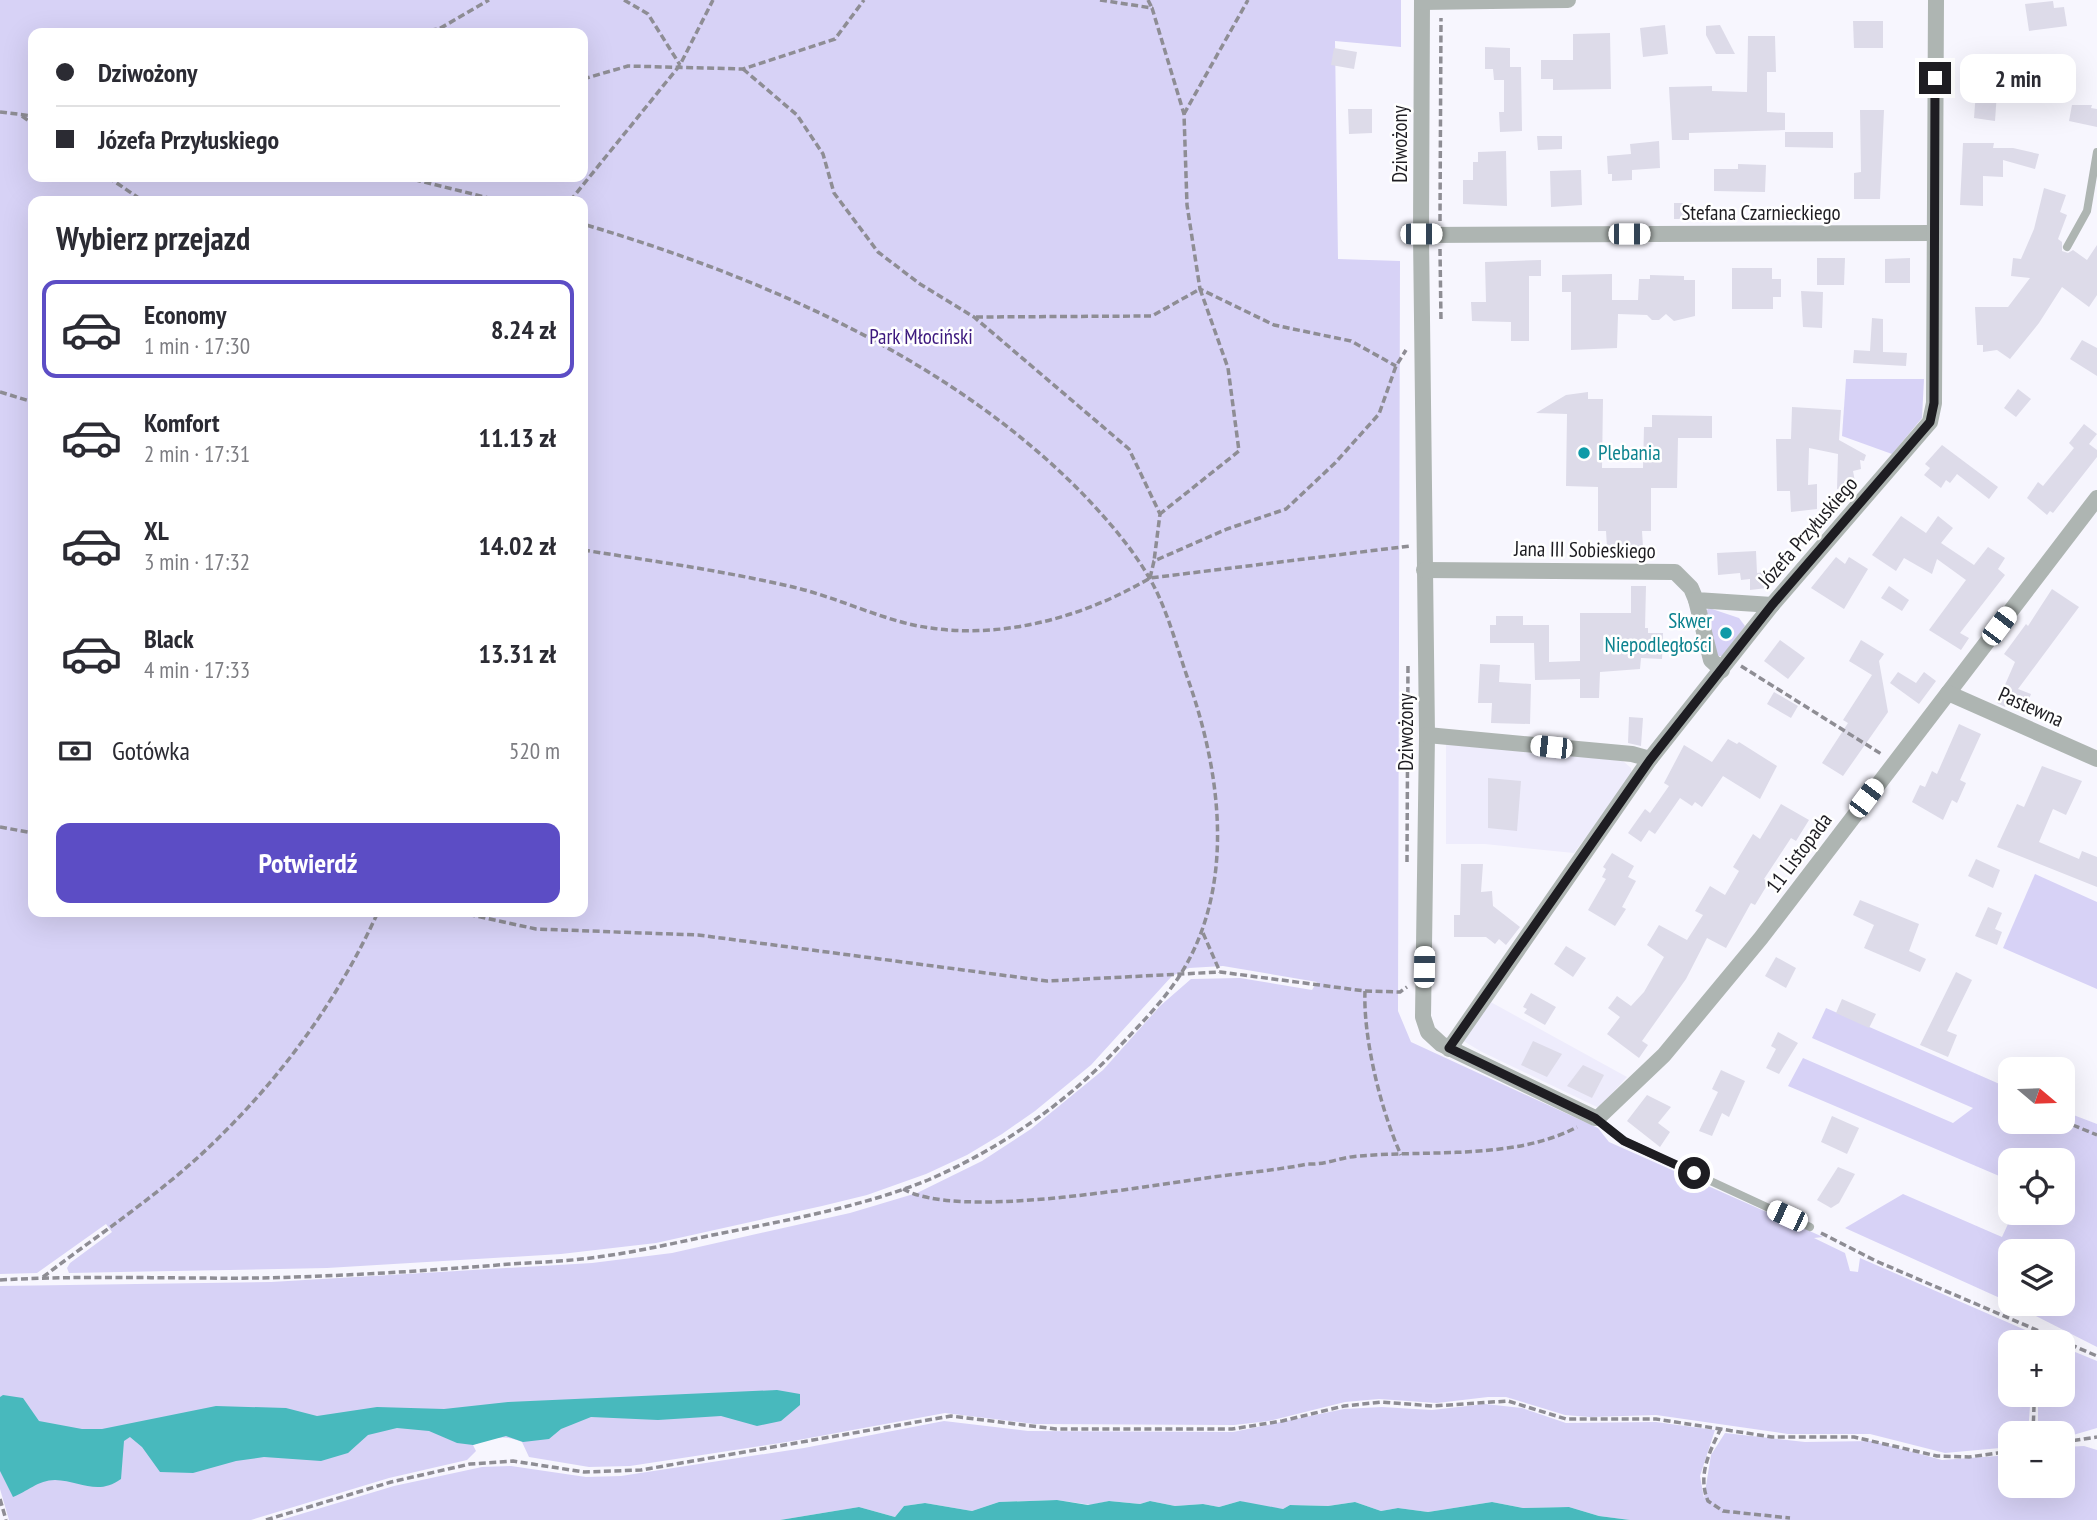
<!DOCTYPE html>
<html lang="pl">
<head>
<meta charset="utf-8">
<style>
	:root { --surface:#fff; --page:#f7f7f7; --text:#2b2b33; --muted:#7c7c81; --line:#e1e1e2; --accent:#5c4dc5 }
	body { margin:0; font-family:"PT Sans Narrow",sans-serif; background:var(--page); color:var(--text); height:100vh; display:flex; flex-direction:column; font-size:26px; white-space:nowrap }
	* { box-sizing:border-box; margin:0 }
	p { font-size:23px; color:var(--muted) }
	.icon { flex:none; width:38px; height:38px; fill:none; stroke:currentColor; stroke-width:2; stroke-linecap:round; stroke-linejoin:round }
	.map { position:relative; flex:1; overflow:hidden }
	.details { position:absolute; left:28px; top:196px; width:560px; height:721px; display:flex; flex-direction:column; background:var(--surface); border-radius:14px; box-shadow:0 7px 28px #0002 }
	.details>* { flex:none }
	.top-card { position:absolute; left:28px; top:28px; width:560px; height:154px; border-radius:14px; box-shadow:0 7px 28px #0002; display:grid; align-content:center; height:154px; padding:0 28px; background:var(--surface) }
	.needle { width:46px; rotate:109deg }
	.buttons { position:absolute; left:1998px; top:1057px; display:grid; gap:14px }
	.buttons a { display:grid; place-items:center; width:77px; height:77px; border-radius:14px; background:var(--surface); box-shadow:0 7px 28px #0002; font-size:35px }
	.end { position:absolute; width:32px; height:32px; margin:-16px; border:9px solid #1e1d22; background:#fff; box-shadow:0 0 0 4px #fff }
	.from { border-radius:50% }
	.bubble { position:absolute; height:49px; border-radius:14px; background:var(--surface); box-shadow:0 7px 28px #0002; font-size:23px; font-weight:800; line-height:49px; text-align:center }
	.car { position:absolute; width:21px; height:42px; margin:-21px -10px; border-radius:9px; box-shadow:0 0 5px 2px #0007; background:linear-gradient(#fff 24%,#345 0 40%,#fff 0 76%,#345 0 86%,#fff 0) }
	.top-card b { display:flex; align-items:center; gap:24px; height:66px; font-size:26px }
	.top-card b+b { border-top:2px solid var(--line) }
	.top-card i { width:18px; height:18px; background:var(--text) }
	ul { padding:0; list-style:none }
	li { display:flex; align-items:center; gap:21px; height:98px; margin:0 14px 10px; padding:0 14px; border:4px solid transparent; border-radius:14px }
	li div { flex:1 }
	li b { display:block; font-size:26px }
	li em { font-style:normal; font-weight:800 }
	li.active { border-color:var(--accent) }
	li>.icon { width:63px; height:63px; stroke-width:1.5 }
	h2 { padding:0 28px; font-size:32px; line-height:84px }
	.pay { display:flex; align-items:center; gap:18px; height:77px; padding:0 28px; font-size:26px }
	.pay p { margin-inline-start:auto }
	.primary-button { display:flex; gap:14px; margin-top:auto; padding:14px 28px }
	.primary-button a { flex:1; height:80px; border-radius:14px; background:var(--accent); color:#fff; font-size:28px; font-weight:800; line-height:80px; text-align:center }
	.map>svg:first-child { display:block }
</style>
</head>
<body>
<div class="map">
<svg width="2097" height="1520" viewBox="0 0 2097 1520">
	<rect width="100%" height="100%" fill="#f7f6fe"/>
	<g fill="#eeecfc">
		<path d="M1446,743L1623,761L1631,768L1632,775L1574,853L1485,844H1446Z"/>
		<path d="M1487,1000L1627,1077L1599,1108L1482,1052L1460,1039Z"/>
	</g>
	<g fill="#d7d2f6" fill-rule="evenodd">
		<path d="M0,0H1401V47L1335,41L1338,259L1400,261L1398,1011L1411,1042L1598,1128L1609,1142L1823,1237L1814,1238L1845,1253L1850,1271L1858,1272L1860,1258L2053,1342H2011V1395H2063V1347L2097,1361V1428L2063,1438V1433H2038V1406H2030L2028,1433H2011V1447L1945,1453L1870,1434H1788L1656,1415L1590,1417L1565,1415L1506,1397H1488L1437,1403L1379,1399L1345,1402L1269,1421L1234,1425L1034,1424L945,1413L793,1441L630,1466L589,1467L529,1457L522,1442C503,1434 492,1438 473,1445L476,1451L467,1460L389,1478L251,1520H9L0,1489V1286L271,1282L592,1263L672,1253L850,1213L917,1193L982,1161L1031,1129L1103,1070L1160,1006L1191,979L1240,978L1312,990L1317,982L1223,966L1189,968L1172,976L1091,1065L1035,1111L1002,1134L967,1155L926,1174L867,1195L822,1206L656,1243L561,1254L327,1268L69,1273L67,1268L70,1263L112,1232L106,1224L37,1273L0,1274ZM33,33H583V177H33ZM33,201H583V912H33Z"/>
		<path d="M1846,379H1924L1922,418L1892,454L1842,436Z"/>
		<path d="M1709,608L1739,618L1745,626L1723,656H1717L1706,611Z"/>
		<path d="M2035,874L2097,902V989L2003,948Z"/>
		<path d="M1826,1008L2011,1089V1122H2063V1111L2097,1124V1347L2012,1304H2063V1251H2011V1303L1845,1228L1903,1194L2002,1237L2013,1213H2063V1160H2011V1181L1788,1086L1803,1058L1953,1123L1973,1108L1812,1038Z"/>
		<path d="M1485,1404L1522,1408L1566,1423L1656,1422L1715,1430L1700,1476L1704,1498L1711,1455L1725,1433L1805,1442L1872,1441L1942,1460L2011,1455V1486H2063V1447L2084,1446L2097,1450V1520H1630L1599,1516L1569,1507L1523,1508L1492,1502L1428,1512L1398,1508L1381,1511L1355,1502L1328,1506L1290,1505L1283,1509L1257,1506L1240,1501L1219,1507L1203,1504L1175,1506L1150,1501L1140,1504L1109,1501L1091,1505L1057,1500L999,1502L972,1511L925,1503L904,1506L895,1517L859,1507L780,1520H281L394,1486L482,1467L511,1466L586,1477L621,1476L804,1448L944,1421L1028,1431L1233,1432L1344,1409L1382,1407L1432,1410Z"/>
	</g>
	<g fill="#48b9bd">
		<path d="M777,1390L800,1394V1405L781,1421L757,1426L721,1416L658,1420L591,1417L561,1429L549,1439L523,1442L506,1436L473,1445L457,1443L429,1431L397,1428L368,1435L348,1453L321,1461L264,1457L236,1461L193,1473L160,1472L142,1447L130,1437L124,1441L121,1479C98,1496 80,1481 55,1480C38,1480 27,1492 13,1497L0,1471V1397L3,1395L23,1398L39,1421L82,1429H102L216,1406L286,1408L317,1416L377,1407L444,1409L508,1402Z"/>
		<path d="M1057,1500L1088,1505L1109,1501L1140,1504L1150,1501L1175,1506L1203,1504L1219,1507L1240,1501L1283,1509L1290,1505L1328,1506L1355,1502L1381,1511L1398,1508L1428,1512L1492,1502L1523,1508L1569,1507L1599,1516L1630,1520H780L859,1507L895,1517L904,1506L925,1503L972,1511L999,1502Z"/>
	</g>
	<g fill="#dddbe9">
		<path d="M2053,1L2054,8L2064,7L2067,26L2029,31L2025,4Z"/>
		<path d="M1853,21H1883V48H1854Z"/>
		<path d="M1665,25L1668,54L1643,57L1640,28Z"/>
		<path d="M1720,25L1735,54H1716L1706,35V26Z"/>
		<path d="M1610,33L1611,89L1553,90V79H1541V60H1573V34Z"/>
		<path d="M1748,36H1775L1776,72H1767V112L1785,113V130L1689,133V140H1672L1669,87L1712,86V91L1747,92Z"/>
		<path d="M1485,47L1510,48V67H1521L1522,131L1500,132L1499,112H1504V80H1494L1493,69H1485Z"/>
		<path d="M1334,48L1357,52L1354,69L1331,65Z"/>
		<rect x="1992" y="60" width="19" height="19"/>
		<path d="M1976,91L1997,92L1995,121L1974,118Z"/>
		<path d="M2072,105H2092L2091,108L2097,109V127L2069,121Z"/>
		<path d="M1348,109H1372V133L1349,134Z"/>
		<path d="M1860,110H1884L1880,199H1854V173L1861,172Z"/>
		<path d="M1785,132H1833V148L1785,147Z"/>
		<path d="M1537,136H1562V149L1538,150Z"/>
		<path d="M1659,141L1660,168L1632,170V180L1612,181V174H1608L1607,156L1631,154L1630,144Z"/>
		<path d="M1963,143H1994L1993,148H2013L2039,154L2035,169L2003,160V177L1983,176V206L1960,205Z"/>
		<path d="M1506,151L1507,206L1463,204V180H1473V162H1478V152Z"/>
		<path d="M1738,164L1766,165L1765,192L1714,191V169H1738Z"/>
		<path d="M1581,170L1582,205L1551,207L1550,171Z"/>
		<path d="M2044,188L2066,195L2060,212L2067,215L2058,239L2062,242V251L2068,253L2073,250L2087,260L2097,245V295L2089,307L2062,287L2039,323L2010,359L1997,350L1983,352V345H1977L1975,307H2008L2030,278L2011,276L2013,258L2021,259L2034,229Z"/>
		<rect x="1674" y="203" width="17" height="16"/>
		<path d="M1817,258H1845L1844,285H1817Z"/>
		<path d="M1910,258V283H1885V259Z"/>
		<path d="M1541,260V276H1529V341H1511V322L1472,321L1471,302H1486L1485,262Z"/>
		<path d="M1732,268H1772V279H1781V297H1773V309H1732Z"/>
		<path d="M1612,274V300H1638L1639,279H1650V275L1684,276V280H1695V316L1674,321L1666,314L1659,320H1652L1647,315L1618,314L1617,348L1571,350V292H1562V275Z"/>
		<path d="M1801,291L1823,292L1822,328L1803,327Z"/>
		<path d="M1872,318L1883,319V352L1907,353L1906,366L1853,363L1854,350L1870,351Z"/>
		<path d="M2082,340L2097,348V376L2070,359Z"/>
		<path d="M2018,389L2031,399L2016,417L2004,408Z"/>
		<path d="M1588,392V399H1603L1602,468H1643L1644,427H1652V415L1712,416V438H1678L1677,488H1651V531H1642L1643,547H1607L1606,531H1598V487L1566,486L1567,414L1536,413L1566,395Z"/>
		<path d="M1792,407L1841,410L1839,440L1866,455L1864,461L1860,460L1861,469L1853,471L1856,487L1837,489L1838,454L1809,448L1808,485L1817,484V509L1791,512L1790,491H1777L1776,439H1791Z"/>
		<path d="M2084,424L2097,434L2089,444L2097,450V457L2053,513L2050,511L2047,515L2027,498L2038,482L2043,486L2074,448L2069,443Z"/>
		<path d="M1942,445L1998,487L1989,499L1957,474L1950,483L1946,480L1941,488L1924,475L1930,468L1925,464Z"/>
		<path d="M1901,516L1926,533L1938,516L1953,528L1941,543L1974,565L1988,547L2005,558L1998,569L2005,575L1960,633L1969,638L1961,650L1929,630L1966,580L1937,559L1932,574L1904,558L1896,571L1872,555Z"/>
		<path d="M1756,551L1757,573L1765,572L1767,588L1750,590V579L1741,580L1740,573L1718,575L1717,553Z"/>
		<path d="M1836,557L1845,564L1849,557L1868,569L1844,609L1811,588Z"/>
		<path d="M1631,586H1646L1645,628H1648V633H1663L1662,659L1641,658L1640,669L1600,672L1599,698H1580V679L1535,680L1534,643H1490V625H1496V616H1523V625H1549V662L1580,661V613H1631Z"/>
		<path d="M1889,586L1909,600L1902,611L1881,598Z"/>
		<path d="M2052,589L2079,607L2018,689L2031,694L2024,711L2007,703L2005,707L1997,703L2015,662L2004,654L2026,624L2028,626Z"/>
		<path d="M1780,640L1805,658L1788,679L1764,661Z"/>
		<path d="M1861,640L1884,654L1879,661L1888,712L1843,776L1822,763L1848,723L1843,720L1872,675L1849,661Z"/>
		<path d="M1480,664L1500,665L1499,682L1531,684L1530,724L1491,723L1492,703H1478Z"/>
		<path d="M1898,672L1916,683L1924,672L1936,681L1919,704L1890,683Z"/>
		<path d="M1774,692L1798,706L1791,718L1767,704Z"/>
		<path d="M1629,717L1643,718L1641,746L1628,743Z"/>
		<path d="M1959,724L1981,734L1960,780L1966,783L1957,803L1952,800L1943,820L1912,802L1920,785L1925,787L1932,771L1937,774Z"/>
		<path d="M1728,739L1737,744L1739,742L1777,766L1760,799L1723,776L1702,807L1695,802L1692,806L1680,798L1655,834L1649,830L1641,842L1628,833L1645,809L1650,813L1669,786L1664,783L1684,745L1712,762Z"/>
		<path d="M2042,766L2082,781L2066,815L2053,809L2039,842L2079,859L2082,851L2097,857V887L1997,847L2017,804L2024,807Z"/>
		<path d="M1488,778L1521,781L1517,831L1488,828Z"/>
		<path d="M1781,804L1809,820L1796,841L1791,838L1764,879L1769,882L1755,905L1751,903L1726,948L1707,938L1686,979L1642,1041L1648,1045L1639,1058L1607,1034L1620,1017L1608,1008L1617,996L1631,1006L1644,992L1664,957L1647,945L1659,925L1687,940L1703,915L1695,911L1710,886L1725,895L1739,871L1733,867L1753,834L1760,839Z"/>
		<path d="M1612,853L1634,866L1628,877L1636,881L1622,907L1626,909L1615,926L1588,910L1606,879L1602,877L1606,869L1603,867Z"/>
		<path d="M1976,859L2000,870L1993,888L1968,876Z"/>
		<path d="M1461,864H1483L1481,892L1492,891L1493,906L1520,927L1506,945L1499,939L1495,944L1486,937H1454V915H1460Z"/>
		<path d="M1860,900L1919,924L1909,951L1926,959L1920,972L1864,948L1874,925L1853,915Z"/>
		<path d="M1988,907L2002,913L1995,929L2002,932L1997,945L1975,936Z"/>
		<path d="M1566,946L1586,958L1573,977L1554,964Z"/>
		<path d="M1776,957L1796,968L1786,988L1765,976Z"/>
		<path d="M1956,972L1972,980L1947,1031L1957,1035L1948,1057L1920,1045Z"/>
		<path d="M1531,993L1556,1007L1545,1025L1524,1013L1527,1009L1523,1007Z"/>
		<path d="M1842,999L1876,1014L1869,1028L1836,1013Z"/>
		<path d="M1778,1032L1798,1043L1779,1074L1766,1068L1776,1049L1771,1046Z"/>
		<path d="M1533,1041L1562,1054L1547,1077L1521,1065Z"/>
		<path d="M1583,1065L1604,1075L1592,1098L1567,1086Z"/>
		<path d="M1721,1070L1745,1081L1729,1117L1722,1113L1712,1136L1699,1131L1718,1092L1712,1089Z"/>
		<path d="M1647,1095L1671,1107L1658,1123L1670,1132L1660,1147L1627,1121Z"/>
		<path d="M1832,1116L1859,1128L1847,1154L1821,1142Z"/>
		<path d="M1838,1167L1855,1174L1839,1203L1831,1208L1817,1200Z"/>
	</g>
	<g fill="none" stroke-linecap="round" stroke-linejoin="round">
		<g stroke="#8e8d94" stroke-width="3.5" stroke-dasharray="7 3.5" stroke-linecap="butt">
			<path d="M624,0L648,14L680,65"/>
			<path d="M1100,0L1152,8L1184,114L1187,205L1200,289L1274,325L1351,341L1396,366"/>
			<path d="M1148,0L1152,8"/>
			<path d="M409,33L439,29L489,0"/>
			<path d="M743,69L797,115L823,154L834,193L878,252L920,284L974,317L1129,449L1160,514L1154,561"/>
			<path d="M583,79L628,66L743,69L835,39L864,0"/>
			<path d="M0,112L33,116"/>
			<path d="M1184,114L1248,0"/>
			<path d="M22,116L33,124"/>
			<path d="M108,177L143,201"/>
			<path d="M404,177L501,201"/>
			<path d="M570,201L680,65L713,0"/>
			<path d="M1440,221L1441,18"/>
			<path d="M1440,249L1441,322"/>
			<path d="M976,317L1152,316L1200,289L1228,368L1239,451L1160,514"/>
			<path d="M0,392L33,402"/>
			<path d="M583,550C653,561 724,571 793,587C837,597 888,623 931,628C1006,639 1086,616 1150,578L1410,546"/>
			<path d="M1150,578L1154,561L1227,529L1286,509L1335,463L1379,414L1396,366L1406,350"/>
			<path d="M1741,666L1883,755"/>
			<path d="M0,827L33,833"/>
			<path d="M1407,862L1408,663"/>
			<path d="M458,912L536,929L698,935L1047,981L1220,972L1365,991L1400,992L1407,987"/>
			<path d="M1203,933L1220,972"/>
			<path d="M1365,991C1363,1038 1381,1111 1401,1155"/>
			<path d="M2004,1098L2011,1100"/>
			<path d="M2063,1121L2097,1135"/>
			<path d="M903,1189C958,1220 1138,1187 1206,1178C1239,1173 1274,1171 1307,1164C1326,1165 1341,1157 1359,1156C1427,1150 1516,1160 1577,1127"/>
			<path d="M1821,1233L1876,1261L2097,1356"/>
			<path d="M43,1277C98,1235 157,1196 207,1149C279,1081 337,1002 378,912"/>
			<path d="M0,1280C87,1275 174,1279 261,1278C344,1276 427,1271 510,1264C542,1262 574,1261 605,1256C648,1250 691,1239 733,1231C798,1218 867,1205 928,1180C997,1150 1061,1107 1113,1053C1137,1028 1164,1001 1182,972C1235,885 1221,776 1190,685C1177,649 1167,606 1147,574C1129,544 1104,516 1080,491C947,357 761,277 583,224"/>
			<path d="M1721,1428C1710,1451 1697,1475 1708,1501L1723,1511L1790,1518"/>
			<path d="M2033,1433L2034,1406"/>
			<path d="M2063,1442L2097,1437"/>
			<path d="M0,1499L6,1520"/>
			<path d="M266,1520L391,1482L470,1464L513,1461L584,1472L641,1470L951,1416L1056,1429H1232L1282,1421L1344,1406L1381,1402L1433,1406L1508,1401L1566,1419H1656L1772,1437H1854L1937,1456L1969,1457L2011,1451"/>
		</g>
		<g stroke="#aeb5b2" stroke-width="8">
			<path d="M2067,247L2087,211L2097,152"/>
			<path d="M1595,1118L1624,1141L1810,1227"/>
		</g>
		<g stroke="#aeb5b2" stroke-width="16">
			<path d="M1422,0L1421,235L1427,735L1423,1017L1428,1032L1441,1044L1595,1118L1600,1116L1664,1055L1761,938L2097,498"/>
			<path d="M1422,2L1568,0"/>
			<path d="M1421,235L1934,233"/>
			<path d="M1424,570L1675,572L1691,588L1696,600L1772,605"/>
			<path d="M1696,600L1711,660L1722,670"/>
			<path d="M1948,693L2097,759"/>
			<path d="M1427,735L1632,754L1650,759"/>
			<path d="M1449,1049L1650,759L1772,605L1930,422L1934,403L1936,0"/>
		</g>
	</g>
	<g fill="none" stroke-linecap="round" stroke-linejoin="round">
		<path stroke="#1e1d22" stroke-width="9" d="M1694,1173L1624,1141L1595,1118L1449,1048L1650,760L1772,605L1930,422L1934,403L1935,78"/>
	</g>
	<g fill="#0f9aa8" stroke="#fff" stroke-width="2.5">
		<circle cx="1584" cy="453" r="7"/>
		<circle cx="1726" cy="633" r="7"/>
	</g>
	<g text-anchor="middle" stroke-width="5" stroke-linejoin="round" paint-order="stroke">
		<g font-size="21" fill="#1e1d22" stroke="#fff">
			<text transform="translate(1400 144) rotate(-90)" y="7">Dziwożony</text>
			<text x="1761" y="220">Stefana Czarnieckiego</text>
			<text transform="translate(1808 532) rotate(-49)" y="7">Józefa Przyłuskiego</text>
			<text transform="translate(1585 550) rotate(1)" y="7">Jana III Sobieskiego</text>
			<text transform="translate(2031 707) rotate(24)" y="7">Pastewna</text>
			<text transform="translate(1406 732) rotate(-90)" y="7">Dziwożony</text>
			<text transform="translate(1799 853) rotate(-53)" y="7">11 Listopada</text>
		</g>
		<g font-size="21" fill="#3d197e" stroke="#fff">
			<text x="921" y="344">Park Młociński</text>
		</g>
		<g font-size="21" fill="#0d838f" stroke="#fff" text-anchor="start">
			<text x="1598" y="460">Plebania</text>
			<text x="1712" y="628" text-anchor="end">Skwer<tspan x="1712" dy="24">Niepodległości</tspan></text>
		</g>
	</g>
</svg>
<div class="buttons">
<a><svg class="needle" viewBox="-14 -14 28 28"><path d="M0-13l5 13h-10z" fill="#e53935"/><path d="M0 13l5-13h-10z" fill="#7c7c81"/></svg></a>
<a><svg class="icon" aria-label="locate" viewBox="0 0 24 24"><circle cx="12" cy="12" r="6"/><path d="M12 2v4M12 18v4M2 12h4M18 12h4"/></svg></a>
<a><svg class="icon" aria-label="layers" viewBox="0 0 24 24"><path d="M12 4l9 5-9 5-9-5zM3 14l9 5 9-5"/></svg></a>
<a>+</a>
<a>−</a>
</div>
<i class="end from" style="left:1694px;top:1173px"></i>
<i class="end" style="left:1935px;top:78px"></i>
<div class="bubble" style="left:1960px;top:54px;width:116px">2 min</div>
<i class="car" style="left:1421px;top:234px;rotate:90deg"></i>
<i class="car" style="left:1629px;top:234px;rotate:90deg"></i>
<i class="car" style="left:1999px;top:626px;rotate:37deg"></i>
<i class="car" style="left:1551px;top:747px;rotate:276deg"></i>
<i class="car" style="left:1866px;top:798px;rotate:37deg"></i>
<i class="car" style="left:1424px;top:967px;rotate:1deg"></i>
<i class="car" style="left:1787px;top:1216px;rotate:295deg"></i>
<div class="top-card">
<b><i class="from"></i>Dziwożony</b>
<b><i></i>Józefa Przyłuskiego</b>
</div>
<section class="details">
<h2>Wybierz przejazd</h2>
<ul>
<li class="active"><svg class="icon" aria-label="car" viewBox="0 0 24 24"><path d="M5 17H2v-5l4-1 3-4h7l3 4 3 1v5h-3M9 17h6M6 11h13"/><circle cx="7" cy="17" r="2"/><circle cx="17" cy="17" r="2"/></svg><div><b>Economy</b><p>1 min · 17:30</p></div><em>8.24 zł</em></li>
<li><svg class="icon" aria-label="car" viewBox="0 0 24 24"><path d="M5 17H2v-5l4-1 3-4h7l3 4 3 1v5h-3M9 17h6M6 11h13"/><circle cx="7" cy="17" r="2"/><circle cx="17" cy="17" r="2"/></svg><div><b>Komfort</b><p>2 min · 17:31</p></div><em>11.13 zł</em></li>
<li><svg class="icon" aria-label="car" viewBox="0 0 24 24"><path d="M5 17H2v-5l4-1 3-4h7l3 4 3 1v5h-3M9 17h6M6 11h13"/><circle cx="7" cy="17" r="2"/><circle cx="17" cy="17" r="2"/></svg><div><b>XL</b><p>3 min · 17:32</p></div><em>14.02 zł</em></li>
<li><svg class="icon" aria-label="car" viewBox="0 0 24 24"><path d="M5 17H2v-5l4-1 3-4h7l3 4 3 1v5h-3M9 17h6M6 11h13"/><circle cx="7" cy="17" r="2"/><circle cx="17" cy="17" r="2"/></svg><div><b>Black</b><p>4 min · 17:33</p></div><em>13.31 zł</em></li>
</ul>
<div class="pay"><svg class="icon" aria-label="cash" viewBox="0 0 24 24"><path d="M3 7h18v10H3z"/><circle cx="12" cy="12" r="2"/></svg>Gotówka<p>520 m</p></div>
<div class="primary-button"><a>Potwierdź</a></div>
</section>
</div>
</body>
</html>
